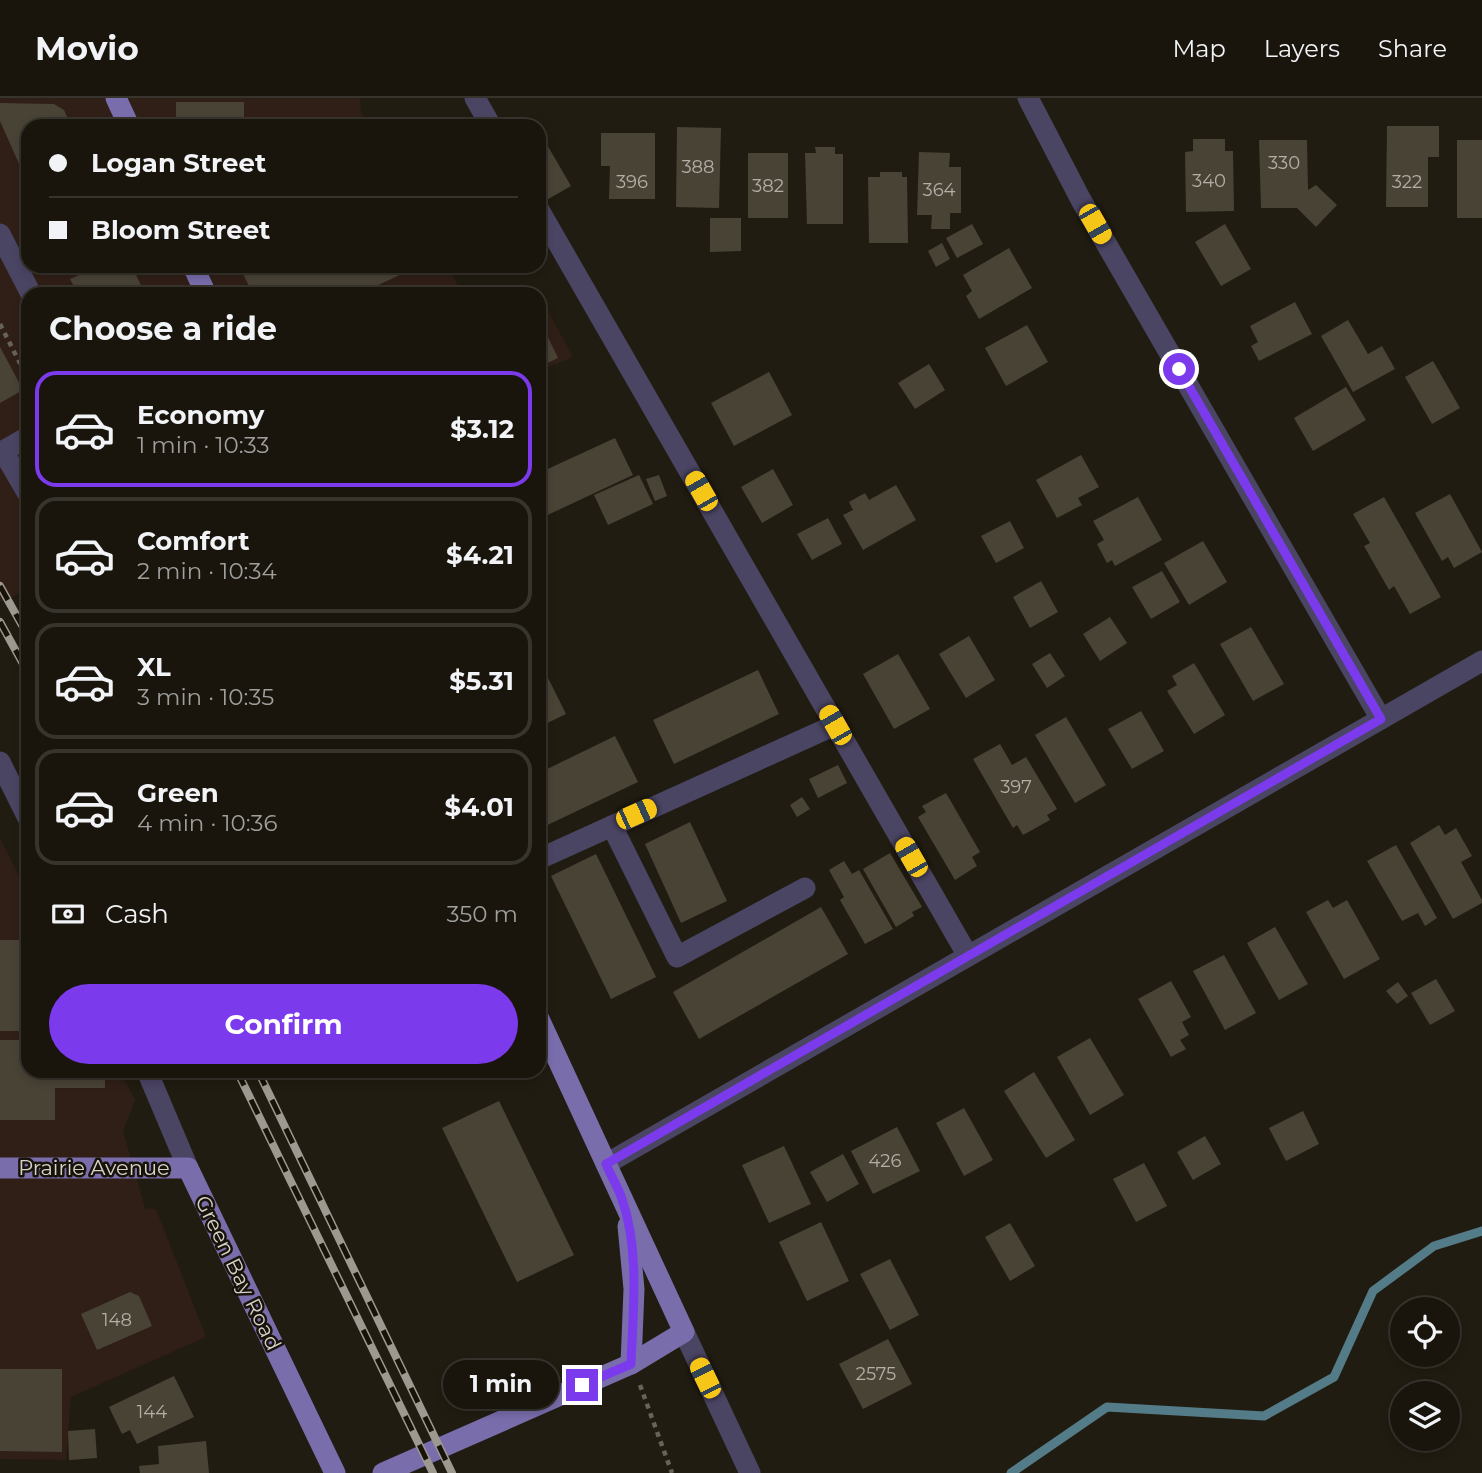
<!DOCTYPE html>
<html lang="en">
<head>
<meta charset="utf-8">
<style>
	:root { --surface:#19150d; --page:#26221b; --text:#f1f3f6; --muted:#9f9f9d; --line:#37342e; --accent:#7c3aed }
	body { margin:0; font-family:Montserrat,sans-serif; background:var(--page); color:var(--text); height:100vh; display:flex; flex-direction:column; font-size:26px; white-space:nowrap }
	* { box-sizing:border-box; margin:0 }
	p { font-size:23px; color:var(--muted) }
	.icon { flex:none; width:38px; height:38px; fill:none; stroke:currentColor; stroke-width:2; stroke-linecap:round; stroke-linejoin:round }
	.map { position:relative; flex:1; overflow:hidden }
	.panel { position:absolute; left:21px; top:189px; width:525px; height:791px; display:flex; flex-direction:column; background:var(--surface); border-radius:21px; box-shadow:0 4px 10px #0003,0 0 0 2px var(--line) }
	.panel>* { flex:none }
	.guide { position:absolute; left:21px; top:21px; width:525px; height:154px; border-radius:21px; box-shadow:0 4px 10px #0003,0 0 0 2px var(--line); display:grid; align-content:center; height:154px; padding:0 28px; background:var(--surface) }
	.tools { position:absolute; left:1390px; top:1199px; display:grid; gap:14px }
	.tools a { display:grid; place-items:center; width:70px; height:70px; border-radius:50%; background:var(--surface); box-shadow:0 4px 10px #0003,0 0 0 2px var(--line); font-size:35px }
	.end { position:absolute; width:32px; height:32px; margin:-16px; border:9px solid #7c3aed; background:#fff; box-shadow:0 0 0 4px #fff }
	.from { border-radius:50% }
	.bubble { position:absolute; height:49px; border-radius:24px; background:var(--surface); box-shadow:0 4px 10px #0003,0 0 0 2px var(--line); font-size:23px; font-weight:700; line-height:49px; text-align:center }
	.car { position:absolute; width:21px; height:42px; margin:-21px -10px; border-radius:9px; box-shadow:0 0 5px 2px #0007; background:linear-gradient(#f5c518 24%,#345 0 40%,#f5c518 0 76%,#345 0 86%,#f5c518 0) }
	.guide b { display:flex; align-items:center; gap:24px; height:66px; font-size:26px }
	.guide b+b { border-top:2px solid var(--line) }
	.guide i { width:18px; height:18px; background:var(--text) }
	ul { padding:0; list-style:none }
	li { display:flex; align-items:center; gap:21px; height:116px; margin:0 14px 10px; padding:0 14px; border:4px solid var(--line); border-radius:21px }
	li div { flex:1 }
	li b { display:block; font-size:26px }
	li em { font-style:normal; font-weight:700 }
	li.on { border-color:var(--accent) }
	li>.icon { width:63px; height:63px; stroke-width:1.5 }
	h2 { padding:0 28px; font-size:32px; line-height:84px }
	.pay { display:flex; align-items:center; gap:18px; height:77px; padding:0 28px; font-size:26px }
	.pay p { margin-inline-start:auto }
	.primary-button { display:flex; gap:14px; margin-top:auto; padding:14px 28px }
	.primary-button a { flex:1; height:80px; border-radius:42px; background:var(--accent); color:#fff; font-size:28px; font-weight:700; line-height:80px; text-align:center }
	header { display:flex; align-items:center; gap:42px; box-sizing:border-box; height:98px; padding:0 35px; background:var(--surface); border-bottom:2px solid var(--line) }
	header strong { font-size:33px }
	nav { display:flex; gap:38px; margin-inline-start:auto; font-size:24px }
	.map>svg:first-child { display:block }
</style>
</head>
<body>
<header>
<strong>Movio</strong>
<nav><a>Map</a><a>Layers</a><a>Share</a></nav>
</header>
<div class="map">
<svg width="1482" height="1375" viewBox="0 0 1482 1375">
	<rect width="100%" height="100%" fill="#211c11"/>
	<g fill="#301f17">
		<path d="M0,0H360L361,14L369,28H28V168H447L463,196H28V492L0,504Z"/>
		<path d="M539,197L573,259L539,273Z"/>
		<path d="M0,741L28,795V973H120L135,1002L123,1033L145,1110L156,1111L206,1239L71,1299L66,1362L0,1361Z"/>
	</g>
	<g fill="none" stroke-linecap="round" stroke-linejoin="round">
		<path stroke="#547c88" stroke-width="9" d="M1011,1375L1107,1309L1264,1318L1334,1279L1373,1193L1434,1148L1482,1133"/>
	</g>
	<g fill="#494336">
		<rect x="176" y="4" width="68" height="24"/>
		<path d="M0,5L54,6L64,12L71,28H28V86L0,23Z"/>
		<rect x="414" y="21" width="39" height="7"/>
		<path d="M1387,28H1439V59H1428V109H1386Z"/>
		<path d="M677,29L721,30L719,110L676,109Z"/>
		<path d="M539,33L571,88L543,104L539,98Z"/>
		<path d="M601,35H655V101H609L610,68H601Z"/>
		<path d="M1193,41H1225V53H1233L1234,113L1186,114L1185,54L1193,53Z"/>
		<path d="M1259,42H1307L1308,92L1316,87L1337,107L1316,129L1297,110H1261Z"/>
		<rect x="1457" y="42" width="25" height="78"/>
		<path d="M815,49H835V56H843V126H807L805,55H816Z"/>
		<path d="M919,54L950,55L949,69H961V115H950V131H931L932,117H917Z"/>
		<rect x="748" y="55" width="40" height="65"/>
		<path d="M880,74H902V79H907L908,145H869L868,79H880Z"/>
		<path d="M710,120H741V153L710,154Z"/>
		<path d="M972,126L983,146L957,160L946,140Z"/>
		<path d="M1225,126L1251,171L1221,188L1195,144Z"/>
		<path d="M942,145L950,161L936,169L928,153Z"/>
		<path d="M1009,150L1032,190L979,221L966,198L972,193L963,177Z"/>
		<path d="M99,168H132L145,196H78L70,181Z"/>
		<path d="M239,168H419L359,196H253Z"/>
		<path d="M1295,204L1312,236L1259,263L1251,248L1258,244L1250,228Z"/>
		<path d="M539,221L558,260L539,269Z"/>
		<path d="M1348,222L1368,256L1382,248L1395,271L1353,294L1321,238Z"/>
		<path d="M1027,227L1048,264L1006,288L985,250Z"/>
		<path d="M0,249L23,292L0,305Z"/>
		<path d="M1433,263L1460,310L1432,326L1405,279Z"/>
		<path d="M929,266L945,292L915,311L898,285Z"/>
		<path d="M769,274L792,317L734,348L711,305Z"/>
		<path d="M1346,289L1366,322L1313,353L1294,320Z"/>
		<path d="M615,340L633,377L539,421V375Z"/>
		<path d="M1081,357L1099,389L1078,400L1082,407L1057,420L1036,382Z"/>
		<path d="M773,371L793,407L762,425L741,389Z"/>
		<path d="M639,377L653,406L608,427L594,397Z"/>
		<path d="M659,377L667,398L655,403L646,381Z"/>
		<path d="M896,387L916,422L863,452L843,417L853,412L849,404L865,395L869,402Z"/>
		<path d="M1450,396L1482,454L1454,470L1448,459L1442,463L1415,415Z"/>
		<path d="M1138,399L1162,442L1115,468L1112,462L1107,465L1097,446L1104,442L1093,423Z"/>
		<path d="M1384,399L1441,499L1410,516L1394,488L1389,492L1364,448L1370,445L1353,416Z"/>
		<path d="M828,420L842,446L812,462L797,436Z"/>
		<path d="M1010,423L1024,450L996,465L981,438Z"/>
		<path d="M1203,443L1227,484L1189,507L1164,465Z"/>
		<path d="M1162,473L1180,504L1151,521L1132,489Z"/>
		<path d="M1041,483L1058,514L1030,530L1013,499Z"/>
		<path d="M1110,519L1127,545L1100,563L1083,536Z"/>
		<path d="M1251,529L1284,586L1253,603L1220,546Z"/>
		<path d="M969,538L995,582L966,600L939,556Z"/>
		<path d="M1050,555L1065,578L1047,590L1032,566Z"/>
		<path d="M898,556L930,611L894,631L863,576Z"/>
		<path d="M1194,565L1225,617L1194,636L1167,593L1177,587L1172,578Z"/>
		<path d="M543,570L566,616L539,629V572Z"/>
		<path d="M758,572L779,616L674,666L653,622Z"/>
		<path d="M1141,613L1164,653L1132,671L1108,631Z"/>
		<path d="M1066,619L1106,687L1075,705L1035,637Z"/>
		<path d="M615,638L638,684L539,731V675Z"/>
		<path d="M1000,646L1012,667L1026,659L1057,711L1047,717L1050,722L1023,737L1017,727L1013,730L973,661Z"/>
		<path d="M838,667L847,685L818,700L809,681Z"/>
		<path d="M946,695L980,754L972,759L977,768L955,782L918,719L926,714L922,708Z"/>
		<path d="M802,699L810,711L797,719L790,707Z"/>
		<path d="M690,724L727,803L681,825L645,746Z"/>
		<path d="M1439,727L1445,737L1456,730L1472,758L1461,764L1482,802V805L1453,821L1410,745Z"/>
		<path d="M1396,747L1437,820L1425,828L1418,815L1402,823L1367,763Z"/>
		<path d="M890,755L922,809L912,814L914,818L896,829L863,771Z"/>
		<path d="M596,756L656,879L611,901L551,778Z"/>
		<path d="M844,763L852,776L859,772L893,831L865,846L840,802L844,799L829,772Z"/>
		<path d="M1328,802L1333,810L1347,802L1380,861L1344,881L1306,814Z"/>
		<path d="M821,809L848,856L699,941L673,894Z"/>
		<path d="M1275,829L1308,886L1279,902L1247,845Z"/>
		<rect x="0" y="842" width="28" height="91"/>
		<path d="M1224,857L1256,915L1225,932L1193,873Z"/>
		<path d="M1436,881L1455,913L1430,927L1411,895Z"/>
		<path d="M1171,883L1191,919L1182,924L1189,937L1180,942L1186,951L1171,959L1138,901Z"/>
		<path d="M1398,884L1408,898L1397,906L1386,893Z"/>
		<path d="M1090,940L1124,997L1090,1017L1057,959Z"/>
		<path d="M0,942H28V973H105V990H55V1022H0Z"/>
		<path d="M1034,974L1075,1042L1046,1060L1004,993Z"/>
		<path d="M499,1003L574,1157L517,1184L442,1030Z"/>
		<path d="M964,1010L993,1062L964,1078L936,1025Z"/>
		<path d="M1303,1013L1319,1046L1286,1063L1269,1030Z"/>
		<path d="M897,1029L920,1073L873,1096L851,1053Z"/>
		<path d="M1205,1038L1221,1066L1193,1082L1177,1054Z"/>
		<path d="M784,1048L811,1106L769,1125L742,1067Z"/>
		<path d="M843,1056L859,1086L827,1104L810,1074Z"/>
		<path d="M1144,1065L1167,1108L1136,1124L1113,1081Z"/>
		<path d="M821,1124L849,1183L807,1203L779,1144Z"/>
		<path d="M1010,1125L1035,1168L1010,1183L985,1139Z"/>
		<path d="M890,1161L919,1217L890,1232L860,1176Z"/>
		<path d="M130,1194L139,1198L152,1228L97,1252L81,1216Z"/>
		<path d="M888,1241L912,1286L863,1311L839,1266Z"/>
		<path d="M0,1271H62V1354L0,1353Z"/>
		<path d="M174,1278L194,1319L137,1346L130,1332L122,1336L109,1309Z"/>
		<path d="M95,1331L97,1360L69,1362L68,1333Z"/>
		<path d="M206,1343L209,1375H140L139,1368L159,1366L158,1348Z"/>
	</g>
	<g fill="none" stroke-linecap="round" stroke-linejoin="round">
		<g stroke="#68635a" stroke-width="4.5" stroke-dasharray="5 5" stroke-linecap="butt">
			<path d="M0,226L28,281"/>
			<path d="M640,1287L672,1375"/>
		</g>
		<g stroke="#4b4564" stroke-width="21">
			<path d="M475,0L491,28"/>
			<path d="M1028,0L1081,102L1381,621"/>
			<path d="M539,112L968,858"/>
			<path d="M0,136L31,196"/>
			<path d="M28,339L3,353L28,396"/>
			<path d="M0,664L28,720"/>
			<path d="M612,728L677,859L805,790"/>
			<path d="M539,761L835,627"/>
			<path d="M147,973L188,1070"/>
			<path d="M606,1066L1482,563"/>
			<path d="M684,1234L750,1375"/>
		</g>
		<g stroke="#796dac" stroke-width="21">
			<path d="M116,0L129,28"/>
			<path d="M193,168L206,196"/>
			<path d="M0,1070H188L335,1375"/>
			<path d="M628,1128L634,1191L631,1266"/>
			<path d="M383,1375L631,1266L684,1234L539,921"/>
		</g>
		<g stroke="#9d9991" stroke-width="8">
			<g id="rail">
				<path d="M0,488L28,538"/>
				<path d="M0,524L28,575"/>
				<path d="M237,973L433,1375"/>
				<path d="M258,973L452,1375"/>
			</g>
		</g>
		<use href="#rail" stroke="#181308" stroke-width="5" stroke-dasharray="16" stroke-linecap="butt"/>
	</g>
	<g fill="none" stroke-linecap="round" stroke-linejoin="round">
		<path stroke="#7c3aed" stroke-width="9" d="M582,1287L631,1266C633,1213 640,1153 622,1101C618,1089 611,1078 606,1066L1381,621L1179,271"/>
	</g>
	<g text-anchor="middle" stroke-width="5" stroke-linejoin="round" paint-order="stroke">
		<g font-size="18" fill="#b3aea6">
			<text x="1284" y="71">330</text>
			<text x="698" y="75">388</text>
			<text x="1209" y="89">340</text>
			<text x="632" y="90">396</text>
			<text x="1407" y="90">322</text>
			<text x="768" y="94">382</text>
			<text x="939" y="98">364</text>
			<text x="1016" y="695">397</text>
			<text x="885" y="1069">426</text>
			<text x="117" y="1228">148</text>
			<text x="876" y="1282">2575</text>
			<text x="152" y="1320">144</text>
		</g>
		<g font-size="21" fill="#d6d2cb" stroke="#181308">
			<text x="94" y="1077">Prairie Avenue</text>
			<text transform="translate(238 1175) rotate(64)" y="7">Green Bay Road</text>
		</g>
	</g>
</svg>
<div class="tools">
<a><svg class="icon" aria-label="locate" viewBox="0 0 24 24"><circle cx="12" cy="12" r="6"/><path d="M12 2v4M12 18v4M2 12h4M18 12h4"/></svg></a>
<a><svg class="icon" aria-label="layers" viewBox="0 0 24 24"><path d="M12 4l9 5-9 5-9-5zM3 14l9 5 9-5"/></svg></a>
</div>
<i class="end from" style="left:1179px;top:271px"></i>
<i class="end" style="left:582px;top:1287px"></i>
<div class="bubble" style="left:443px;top:1262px;width:116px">1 min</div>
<i class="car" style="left:1095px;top:126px;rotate:150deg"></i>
<i class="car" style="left:701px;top:393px;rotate:330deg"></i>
<i class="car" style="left:835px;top:627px;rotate:330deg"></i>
<i class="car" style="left:636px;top:716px;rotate:66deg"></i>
<i class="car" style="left:911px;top:759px;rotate:330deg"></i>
<i class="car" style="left:705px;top:1280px;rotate:334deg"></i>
<div class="guide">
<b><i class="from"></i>Logan Street</b>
<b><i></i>Bloom Street</b>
</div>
<section class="panel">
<h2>Choose a ride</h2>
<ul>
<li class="on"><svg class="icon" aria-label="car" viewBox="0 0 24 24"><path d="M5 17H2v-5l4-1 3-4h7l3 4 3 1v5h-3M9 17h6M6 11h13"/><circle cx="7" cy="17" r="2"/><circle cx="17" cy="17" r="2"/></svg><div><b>Economy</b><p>1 min · 10:33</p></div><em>$3.12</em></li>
<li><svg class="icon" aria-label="car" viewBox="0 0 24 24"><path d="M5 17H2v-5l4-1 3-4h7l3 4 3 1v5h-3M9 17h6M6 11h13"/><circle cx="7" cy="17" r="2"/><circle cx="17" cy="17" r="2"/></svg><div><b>Comfort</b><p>2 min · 10:34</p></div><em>$4.21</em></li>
<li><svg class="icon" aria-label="car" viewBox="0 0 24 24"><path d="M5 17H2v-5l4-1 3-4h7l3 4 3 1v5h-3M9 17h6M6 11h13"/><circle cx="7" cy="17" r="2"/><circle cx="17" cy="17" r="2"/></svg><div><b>XL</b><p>3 min · 10:35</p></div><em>$5.31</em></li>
<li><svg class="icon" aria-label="car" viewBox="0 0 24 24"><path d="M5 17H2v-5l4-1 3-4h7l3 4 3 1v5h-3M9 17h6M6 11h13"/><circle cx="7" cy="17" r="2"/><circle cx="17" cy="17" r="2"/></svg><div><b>Green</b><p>4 min · 10:36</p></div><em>$4.01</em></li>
</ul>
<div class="pay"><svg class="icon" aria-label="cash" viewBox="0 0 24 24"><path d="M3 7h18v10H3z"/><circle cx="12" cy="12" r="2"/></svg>Cash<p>350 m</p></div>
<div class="primary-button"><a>Confirm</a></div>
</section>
</div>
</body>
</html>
